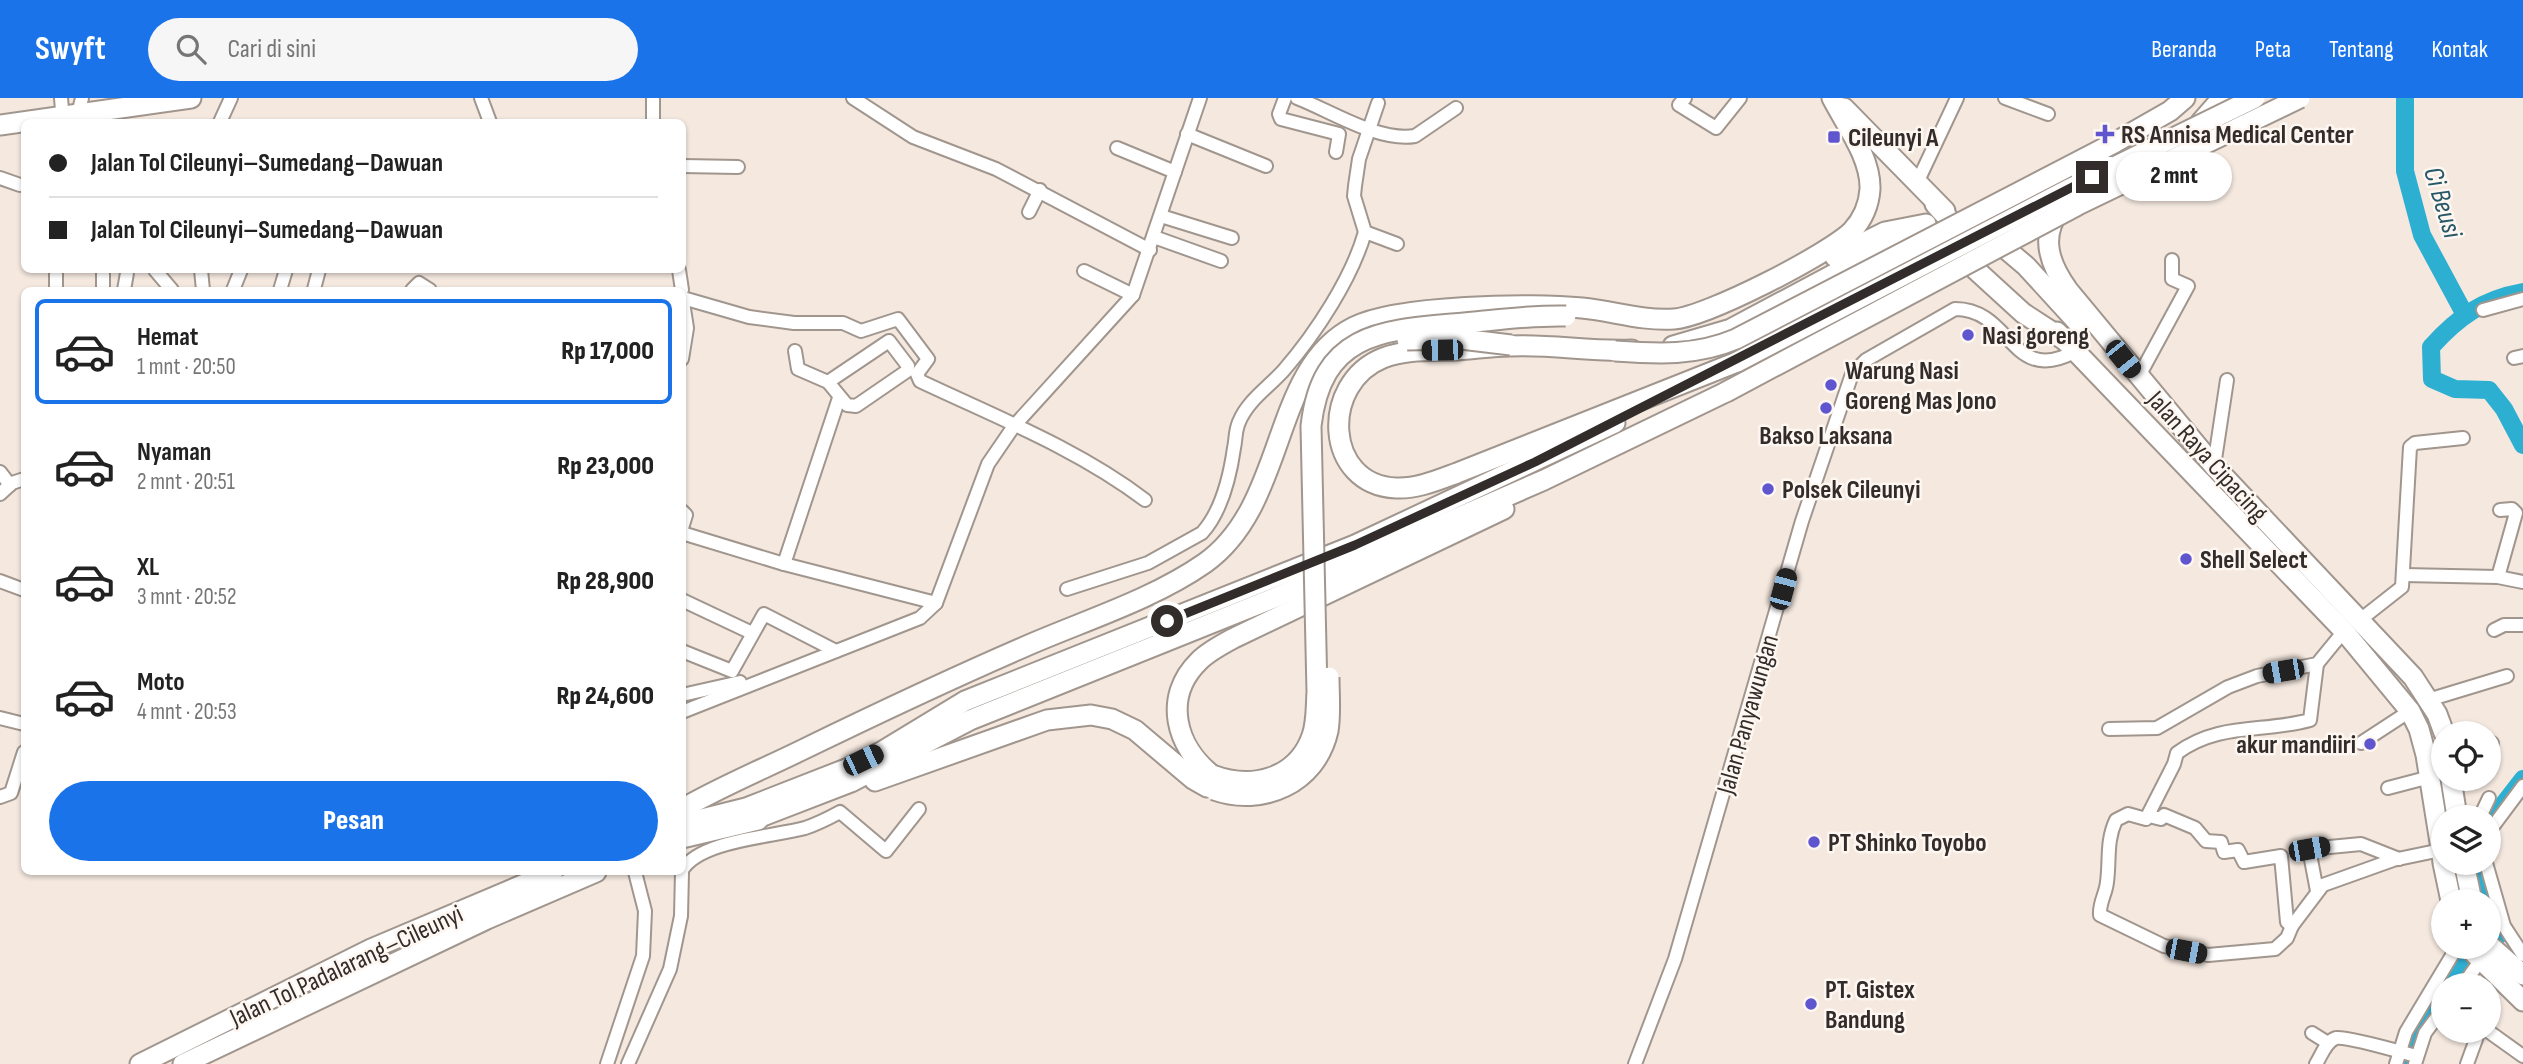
<!DOCTYPE html>
<html lang="id">
<head>
<meta charset="utf-8">
<style>
	:root { --surface:#fff; --page:#f6f6f6; --text:#222; --muted:#767676; --line:#e0e0e0; --accent:#1a73e8 }
	body { margin:0; font-family:"Sofia Sans Condensed",sans-serif; background:var(--page); color:var(--text); height:100vh; display:flex; flex-direction:column; font-size:26px; white-space:nowrap }
	* { box-sizing:border-box; margin:0 }
	p { font-size:23px; color:var(--muted) }
	.icon { flex:none; width:38px; height:38px; fill:none; stroke:currentColor; stroke-width:2; stroke-linecap:round; stroke-linejoin:round }
	.map { position:relative; flex:1; overflow:hidden }
	.details { position:absolute; left:21px; top:189px; width:665px; height:588px; display:flex; flex-direction:column; background:var(--surface); border-radius:10px; box-shadow:0 2px 5px #0004 }
	.details>* { flex:none }
	.hud { position:absolute; left:21px; top:21px; width:665px; height:154px; border-radius:10px; box-shadow:0 2px 5px #0004; display:grid; align-content:center; height:154px; padding:0 28px; background:var(--surface) }
	.controls { position:absolute; left:2431px; top:623px; display:grid; gap:14px }
	.controls a { display:grid; place-items:center; width:70px; height:70px; border-radius:50%; background:var(--surface); box-shadow:0 2px 5px #0004; font-size:35px }
	.end { position:absolute; width:32px; height:32px; margin:-16px; border:9px solid #322d2a; background:#fff; box-shadow:0 0 0 4px #fff }
	.from { border-radius:50% }
	.bubble { position:absolute; height:49px; border-radius:24px; background:var(--surface); box-shadow:0 2px 5px #0004; font-size:23px; font-weight:800; line-height:49px; text-align:center }
	.car { position:absolute; width:21px; height:42px; margin:-21px -10px; border-radius:9px; box-shadow:0 0 5px 2px #0007; background:linear-gradient(#222 24%,#8ab4d8 0 40%,#222 0 76%,#8ab4d8 0 86%,#222 0) }
	.hud b { display:flex; align-items:center; gap:24px; height:66px; font-size:26px }
	.hud b+b { border-top:2px solid var(--line) }
	.hud i { width:18px; height:18px; background:var(--text) }
	ul { padding:12px 0 0; list-style:none }
	li { display:flex; align-items:center; gap:21px; height:105px; margin:0 14px 10px; padding:0 14px; border:4px solid transparent; border-radius:10px }
	li div { flex:1 }
	li b { display:block; font-size:26px }
	li em { font-style:normal; font-weight:800 }
	li.active { border-color:var(--accent) }
	li>.icon { width:63px; height:63px; stroke-width:1.5 }
	.action { display:flex; gap:14px; margin-top:auto; padding:14px 28px }
	.action a { flex:1; height:80px; border-radius:42px; background:var(--accent); color:#fff; font-size:28px; font-weight:800; line-height:80px; text-align:center }
	header { display:flex; align-items:center; gap:42px; box-sizing:border-box; height:98px; padding:0 35px; background:var(--accent); color:#fff }
	header strong { font-size:33px }
	nav { display:flex; gap:38px; margin-inline-start:auto; font-size:24px }
	.search { width:490px; height:63px; background:var(--page); display:flex; align-items:center; gap:18px; box-sizing:border-box; padding:0 24px; border-radius:38px; color:var(--muted); font-size:26px }
	.map>svg:first-child { display:block }
</style>
</head>
<body>
<header>
<strong>Swyft</strong>
<div class="search"><svg class="icon" aria-label="search" viewBox="0 0 24 24"><circle cx="10" cy="10" r="6"/><path d="M15 15l6 6"/></svg>Cari di sini</div>
<nav><a>Beranda</a><a>Peta</a><a>Tentang</a><a>Kontak</a></nav>
</header>
<div class="map">
<svg width="2523" height="966" viewBox="0 0 2523 966">
	<rect width="100%" height="100%" fill="#f4e8df"/>
	<g fill="none" stroke-linecap="round" stroke-linejoin="round">
		<g stroke="#2dafd2" stroke-width="18">
			<path d="M2405,0V73L2422,137L2464,215"/>
			<path d="M2523,194C2483,201 2458,219 2431,249L2432,281L2455,291L2489,292L2504,311L2523,347"/>
			<path d="M2488,726L2523,681"/>
			<path d="M2480,765L2500,836L2488,845"/>
			<path d="M2446,887L2463,864L2484,849"/>
			<path d="M2407,966L2415,940L2443,892"/>
		</g>
		<g stroke="#a1968e" stroke-width="16">
			<g id="minor">
				<path d="M61,0L63,24"/>
				<path d="M481,0L490,24"/>
				<path d="M853,0L913,39L996,71L1150,152"/>
				<path d="M1285,0L1279,16L1281,21L1339,36L1336,54"/>
				<path d="M1297,0C1331,13 1378,44 1415,38L1456,10"/>
				<path d="M1685,0L1679,7L1716,30L1740,0"/>
				<path d="M2005,0L2048,16"/>
				<path d="M1378,5L1359,61L1355,88L1354,98L1365,134L1397,146"/>
				<path d="M78,16L82,0"/>
				<path d="M220,24L231,0"/>
				<path d="M653,24V0"/>
				<path d="M1187,36L1266,68"/>
				<path d="M1117,50L1175,74"/>
				<path d="M682,68L738,69"/>
				<path d="M0,80L20,87"/>
				<path d="M1916,87L1957,0"/>
				<path d="M1029,114L1040,92"/>
				<path d="M1161,118L1232,140"/>
				<path d="M1154,139L1221,163"/>
				<path d="M155,172L172,192"/>
				<path d="M201,172L203,192"/>
				<path d="M679,172L682,192"/>
				<path d="M1084,173L1133,197"/>
				<path d="M314,191L319,172"/>
				<path d="M56,192V172"/>
				<path d="M103,192V172"/>
				<path d="M124,192L127,175"/>
				<path d="M233,192L241,172"/>
				<path d="M280,192L286,172"/>
				<path d="M412,192L419,185L430,192"/>
				<path d="M682,198L687,230L682,261"/>
				<path d="M683,200L749,219L794,225H843L861,233L898,221L928,261L917,276L920,283C996,319 1078,351 1145,402"/>
				<path d="M2483,212L2523,201"/>
				<path d="M889,243L908,268L907,273L856,308L847,307L828,284Z"/>
				<path d="M795,253L798,271L828,284"/>
				<path d="M2514,260L2523,258"/>
				<path d="M2138,280L2188,188L2172,181V162"/>
				<path d="M2214,368L2227,282"/>
				<path d="M0,374L10,387"/>
				<path d="M0,396L12,385L24,381"/>
				<path d="M682,413L686,417L682,430"/>
				<path d="M682,435L784,466L936,505"/>
				<path d="M784,466L839,300"/>
				<path d="M2404,477L2498,479L2523,484"/>
				<path d="M2498,479L2516,415L2512,411L2500,412"/>
				<path d="M0,483L24,492"/>
				<path d="M1067,491L1148,465L1202,435C1221,414 1230,378 1234,350C1236,341 1235,333 1239,324C1248,302 1269,289 1284,272C1316,235 1352,180 1365,134"/>
				<path d="M682,502L752,535"/>
				<path d="M2360,522L2402,489L2410,349L2415,345L2463,340"/>
				<path d="M2494,532L2504,527H2523"/>
				<path d="M682,553L732,573L764,516L836,553"/>
				<path d="M2317,566L2310,622C2263,635 2219,624 2177,655L2174,666L2146,721L2128,716L2116,722C2106,743 2110,762 2107,784C2106,796 2099,804 2100,817L2164,848L2208,857L2275,851L2287,840L2292,828L2323,787L2393,762L2441,752"/>
				<path d="M682,597L740,584"/>
				<path d="M2428,602L2507,578"/>
				<path d="M682,614L920,520L936,505L988,366L1014,328L1133,197L1200,0"/>
				<path d="M0,620L24,626"/>
				<path d="M2109,631L2157,630L2228,589L2257,578L2317,566L2344,533"/>
				<path d="M2361,645L2410,613"/>
				<path d="M2488,646L2492,645"/>
				<path d="M2388,690L2430,679"/>
				<path d="M0,699L11,695L24,654"/>
				<path d="M2149,718L2161,721L2164,717L2195,730L2206,743L2221,744L2224,754L2238,752L2244,764L2281,758L2287,824L2292,828"/>
				<path d="M2480,719L2489,700"/>
				<path d="M2488,735L2523,688"/>
				<path d="M2486,765L2504,828L2523,857"/>
				<path d="M682,772C701,742 772,739 805,730C817,726 829,720 840,714L886,753L919,711"/>
				<path d="M2317,793L2309,751L2361,746L2399,761"/>
				<path d="M2463,887L2480,863"/>
				<path d="M2488,933L2523,958"/>
				<path d="M2312,935L2328,945"/>
				<path d="M607,966L643,858L645,813L635,774"/>
				<path d="M628,966L670,871L681,818L682,774"/>
				<path d="M1635,966L1675,861L1802,423L1852,276L1866,262L1955,211C2013,211 2010,289 2076,253"/>
				<path d="M2316,966C2321,958 2326,943 2336,940C2347,938 2401,954 2416,958"/>
				<path d="M2396,966L2406,934L2457,849"/>
				<path d="M2415,966L2425,935L2443,911"/>
				<path d="M2467,966L2479,933"/>
			</g>
		</g>
		<g stroke="#a1968e" stroke-width="23">
			<g id="highway">
				<path d="M1844,10L1945,113"/>
				<path d="M2200,25L2222,0"/>
				<path d="M0,27L191,0"/>
				<path d="M2114,45L2170,13L2185,0"/>
				<path d="M1935,106L1965,139"/>
				<path d="M2060,112C2039,139 2050,167 2068,192L2214,368L2413,579L2437,616L2444,635"/>
				<path d="M2000,146L2026,168L2080,227"/>
				<path d="M1835,159L1885,134L1926,126"/>
				<path d="M2057,234L2344,533L2410,613L2419,631L2426,657L2443,763"/>
				<path d="M1673,248L1731,231L1881,151L1915,143L1945,150L1965,162L2023,215L2066,243"/>
				<path d="M1632,252C1591,254 1551,246 1510,248C1492,248 1475,251 1457,252C1432,253 1406,251 1383,260C1320,285 1324,387 1396,390C1417,391 1438,382 1457,375L1737,264"/>
				<path d="M1212,677C1176,649 1162,599 1199,563C1209,553 1223,546 1236,539L1504,411"/>
				<path d="M2451,681L2457,719"/>
				<path d="M875,683L1047,622L1091,617L1112,621L1135,632L1193,681L1207,689"/>
				<path d="M682,711C720,689 761,672 800,653C874,617 948,582 1024,549C1083,523 1152,502 1205,465C1288,406 1270,271 1354,229C1397,207 1532,205 1582,210C1614,213 1640,223 1674,221C1706,219 1829,156 1852,133C1862,122 1869,107 1870,91C1871,60 1846,27 1832,0"/>
				<path d="M747,724L851,684L970,622L1274,500L1544,382L1726,294"/>
				<path d="M682,726L746,710L846,671L881,654L965,603L1355,447L1615,325"/>
				<path d="M682,740L758,722"/>
				<path d="M2443,765L2451,803"/>
				<path d="M2464,765L2472,803"/>
				<path d="M2488,846L2523,877"/>
				<path d="M2468,849L2523,903"/>
				<path d="M140,966L371,851L553,774"/>
				<path d="M183,966L487,821L596,774"/>
			</g>
		</g>
		<use href="#minor" stroke="#fff" stroke-width="12"/>
		<use href="#highway" stroke="#fff" stroke-width="19"/>
		<g stroke="#a1968e" stroke-width="23" stroke-linecap="butt">
			<g id="highway-bridge">
				<path d="M1407,242L1461,241L1511,247"/>
				<path d="M1615,253C1658,256 1696,258 1736,241L2114,45"/>
				<path d="M1737,264L2069,91L2255,0"/>
				<path d="M1726,294L2078,107L2300,0"/>
				<path d="M1212,677C1252,692 1297,681 1312,638C1317,624 1316,608 1317,594L1311,328C1322,232 1385,232 1464,225C1498,222 1531,217 1566,218"/>
				<path d="M1214,692C1262,709 1316,686 1328,633C1331,615 1329,597 1329,579"/>
			</g>
		</g>
		<use href="#highway-bridge" stroke="#fff" stroke-width="19"/>
	</g>
	<g fill="none" stroke-linecap="round" stroke-linejoin="round">
		<path stroke="#322d2a" stroke-width="9" d="M1167,523L1355,447L1535,364L2092,79"/>
	</g>
	<g fill="#5f56cf" stroke="#fef6f1" stroke-width="2.5">
		<path d="M2101.5 25.5h7v7h7v7h-7v7h-7v-7h-7v-7h7z"/>
		<rect x="1827" y="32" width="14" height="14" rx="3.5"/>
		<circle cx="1968" cy="237" r="7"/>
		<circle cx="1831" cy="287" r="7"/>
		<circle cx="1826" cy="310" r="7"/>
		<circle cx="1768" cy="391" r="7"/>
		<circle cx="2186" cy="461" r="7"/>
		<circle cx="2370" cy="646" r="7"/>
		<circle cx="1814" cy="744" r="7"/>
		<circle cx="1811" cy="906" r="7"/>
	</g>
	<g text-anchor="middle" stroke-width="5" stroke-linejoin="round" paint-order="stroke">
		<g font-size="26" font-weight="bold" fill="#322d2a" stroke="#fef6f1" text-anchor="start">
			<text x="2121" y="45">RS Annisa Medical Center</text>
			<text x="1848" y="48">Cileunyi A</text>
			<text x="1982" y="246">Nasi goreng</text>
			<text x="1845" y="281">Warung Nasi<tspan x="1845" dy="30">Goreng Mas Jono</tspan></text>
			<text x="1826" y="346" text-anchor="middle">Bakso Laksana</text>
			<text x="1782" y="400">Polsek Cileunyi</text>
			<text x="2200" y="470">Shell Select</text>
			<text x="2356" y="655" text-anchor="end">akur mandiiri</text>
			<text x="1828" y="753">PT Shinko Toyobo</text>
			<text x="1825" y="900">PT. Gistex<tspan x="1825" dy="30">Bandung</tspan></text>
		</g>
		<g font-size="26" fill="#322d2a" stroke="#fef6f1">
			<text transform="translate(2208 358) rotate(48)" y="9">Jalan Raya Cipacing</text>
			<text transform="translate(1747 616) rotate(-74)" y="9">Jalan Panyawungan</text>
			<text transform="translate(346 867) rotate(-25)" y="9">Jalan Tol Padalarang–Cileunyi</text>
		</g>
		<g font-size="28" font-style="italic" fill="#265867" stroke="#fef6f1">
			<text transform="translate(2444 104) rotate(73)" y="10">Ci Beusi</text>
		</g>
	</g>
</svg>
<div class="controls">
<a><svg class="icon" aria-label="locate" viewBox="0 0 24 24"><circle cx="12" cy="12" r="6"/><path d="M12 2v4M12 18v4M2 12h4M18 12h4"/></svg></a>
<a><svg class="icon" aria-label="layers" viewBox="0 0 24 24"><path d="M12 4l9 5-9 5-9-5zM3 14l9 5 9-5"/></svg></a>
<a>+</a>
<a>−</a>
</div>
<i class="end from" style="left:1167px;top:523px"></i>
<i class="end" style="left:2092px;top:79px"></i>
<div class="bubble" style="left:2116px;top:54px;width:116px">2 mnt</div>
<i class="car" style="left:1442px;top:252px;rotate:269deg"></i>
<i class="car" style="left:2123px;top:261px;rotate:141deg"></i>
<i class="car" style="left:1783px;top:491px;rotate:15deg"></i>
<i class="car" style="left:2283px;top:573px;rotate:260deg"></i>
<i class="car" style="left:863px;top:662px;rotate:64deg"></i>
<i class="car" style="left:2309px;top:751px;rotate:80deg"></i>
<i class="car" style="left:2186px;top:853px;rotate:101deg"></i>
<div class="hud">
<b><i class="from"></i>Jalan Tol Cileunyi–Sumedang–Dawuan</b>
<b><i></i>Jalan Tol Cileunyi–Sumedang–Dawuan</b>
</div>
<section class="details">
<ul>
<li class="active"><svg class="icon" aria-label="car" viewBox="0 0 24 24"><path d="M5 17H2v-5l4-1 3-4h7l3 4 3 1v5h-3M9 17h6M6 11h13"/><circle cx="7" cy="17" r="2"/><circle cx="17" cy="17" r="2"/></svg><div><b>Hemat</b><p>1 mnt · 20:50</p></div><em>Rp 17,000</em></li>
<li><svg class="icon" aria-label="car" viewBox="0 0 24 24"><path d="M5 17H2v-5l4-1 3-4h7l3 4 3 1v5h-3M9 17h6M6 11h13"/><circle cx="7" cy="17" r="2"/><circle cx="17" cy="17" r="2"/></svg><div><b>Nyaman</b><p>2 mnt · 20:51</p></div><em>Rp 23,000</em></li>
<li><svg class="icon" aria-label="car" viewBox="0 0 24 24"><path d="M5 17H2v-5l4-1 3-4h7l3 4 3 1v5h-3M9 17h6M6 11h13"/><circle cx="7" cy="17" r="2"/><circle cx="17" cy="17" r="2"/></svg><div><b>XL</b><p>3 mnt · 20:52</p></div><em>Rp 28,900</em></li>
<li><svg class="icon" aria-label="car" viewBox="0 0 24 24"><path d="M5 17H2v-5l4-1 3-4h7l3 4 3 1v5h-3M9 17h6M6 11h13"/><circle cx="7" cy="17" r="2"/><circle cx="17" cy="17" r="2"/></svg><div><b>Moto</b><p>4 mnt · 20:53</p></div><em>Rp 24,600</em></li>
</ul>
<div class="action"><a>Pesan</a></div>
</section>
</div>
</body>
</html>
